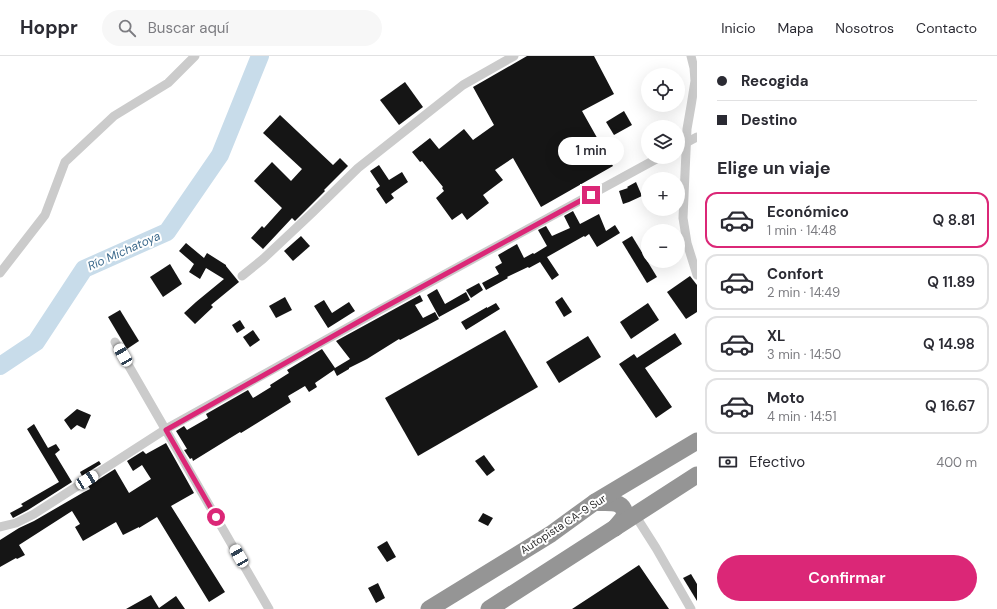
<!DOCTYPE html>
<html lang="es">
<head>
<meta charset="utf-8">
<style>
	:root { --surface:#fff; --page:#f7f7f7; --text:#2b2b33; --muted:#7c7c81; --line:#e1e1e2; --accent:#db2777 }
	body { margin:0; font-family:"DM Sans",sans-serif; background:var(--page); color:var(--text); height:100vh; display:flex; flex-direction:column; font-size:15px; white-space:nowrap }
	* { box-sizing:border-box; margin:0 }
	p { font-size:13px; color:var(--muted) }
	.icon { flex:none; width:22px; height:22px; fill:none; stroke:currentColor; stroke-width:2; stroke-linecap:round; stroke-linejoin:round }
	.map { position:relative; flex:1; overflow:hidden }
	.drawer { display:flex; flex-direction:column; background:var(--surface); width:300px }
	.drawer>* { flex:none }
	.banner { display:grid; align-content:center; height:88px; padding:0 20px; background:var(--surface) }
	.tools { position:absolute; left:641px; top:12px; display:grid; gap:8px }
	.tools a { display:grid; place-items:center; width:44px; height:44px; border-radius:50%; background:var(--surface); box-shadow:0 4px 16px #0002; font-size:20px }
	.end { position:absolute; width:18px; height:18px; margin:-9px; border:5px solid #db2777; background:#fff; box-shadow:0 0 0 2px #fff }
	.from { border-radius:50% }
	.bubble { position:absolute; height:28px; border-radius:14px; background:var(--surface); box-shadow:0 4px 16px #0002; font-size:13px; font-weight:600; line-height:28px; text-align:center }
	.car { position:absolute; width:12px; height:24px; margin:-12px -6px; border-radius:5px; box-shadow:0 0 3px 1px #0007; background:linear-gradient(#fff 24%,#345 0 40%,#fff 0 76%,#345 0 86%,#fff 0) }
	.banner b { display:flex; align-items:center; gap:14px; height:38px; font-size:15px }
	.banner b+b { border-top:1px solid var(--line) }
	.banner i { width:10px; height:10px; background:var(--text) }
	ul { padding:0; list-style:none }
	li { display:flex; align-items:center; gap:12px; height:56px; margin:0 8px 6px; padding:0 12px; border:2px solid var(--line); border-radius:12px }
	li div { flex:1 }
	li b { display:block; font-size:15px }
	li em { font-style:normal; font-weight:600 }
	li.active { border-color:var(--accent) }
	li>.icon { width:36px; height:36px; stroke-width:1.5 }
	h2 { padding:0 20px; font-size:18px; line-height:48px }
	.pay { display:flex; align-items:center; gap:10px; height:44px; padding:0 20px; font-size:15px }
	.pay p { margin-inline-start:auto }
	.button { display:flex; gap:8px; margin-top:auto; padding:8px 20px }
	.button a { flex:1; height:46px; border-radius:24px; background:var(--accent); color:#fff; font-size:16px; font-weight:600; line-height:46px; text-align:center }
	header { display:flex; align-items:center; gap:24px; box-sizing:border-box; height:56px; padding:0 20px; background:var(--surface); border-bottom:1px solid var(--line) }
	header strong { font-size:19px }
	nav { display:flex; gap:22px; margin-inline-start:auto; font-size:14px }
	.search { width:280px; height:36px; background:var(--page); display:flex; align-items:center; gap:10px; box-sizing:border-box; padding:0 14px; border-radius:22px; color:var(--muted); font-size:15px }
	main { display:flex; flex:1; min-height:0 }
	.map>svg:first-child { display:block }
</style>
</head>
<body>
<header>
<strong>Hoppr</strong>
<div class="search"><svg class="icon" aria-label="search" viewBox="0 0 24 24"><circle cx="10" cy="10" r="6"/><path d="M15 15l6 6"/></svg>Buscar aquí</div>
<nav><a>Inicio</a><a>Mapa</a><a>Nosotros</a><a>Contacto</a></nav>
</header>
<main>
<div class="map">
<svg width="697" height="553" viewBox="0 0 697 553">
	<rect width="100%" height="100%" fill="#fff"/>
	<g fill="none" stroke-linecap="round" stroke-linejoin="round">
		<path stroke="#c8dcea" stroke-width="18" d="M0,310L36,286L84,213L167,176L220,99L260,0"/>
	</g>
	<g fill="#151515">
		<path d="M527,0H594L614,38L582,55L613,110L541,151L513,102L495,114L503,124L483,139L489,147L467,164L462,157L452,164L436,142L444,135L442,132L443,131L422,105L420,106L412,96L430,82L439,93L464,73L473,84L494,69L473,31Z"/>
		<path d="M405,26L423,51L399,69L380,44Z"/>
		<path d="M624,55L632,69L614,79L606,66Z"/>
		<path d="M280,59L333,109L340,102L348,110L324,134L325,135L295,165L292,162L263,193L251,182L262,170L264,172L282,152L254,125L272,106L291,125L302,113L263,77Z"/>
		<path d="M379,109L389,124L402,116L408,126L391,138L394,142L386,148L376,133L380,130L370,115Z"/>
		<path d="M636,126L642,140L629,146L623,148L619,135L628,132L627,131Z"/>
		<path d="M573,155L580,168L599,158L606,175L615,169L620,177L597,191L589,178L585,181L584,180L547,201L559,219L552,224L540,206L529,212L528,211L507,221L508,222L486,234L482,227L499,218L495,211L502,207L498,199L517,188L524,202L533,197L534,198L547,190L538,174L546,170L552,180L570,172L564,160Z"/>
		<path d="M301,180L310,190L293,205L284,195Z"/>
		<path d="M632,180L657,221L647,227L622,186Z"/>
		<path d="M186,187L204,202L207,197L226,209V210L239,226L211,249L213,251L195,268L184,257L196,246L224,223L206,212L200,223L189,216L194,208L179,195Z"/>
		<path d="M170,208L182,228L163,241L150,221Z"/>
		<path d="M690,220L697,229V256L686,263L667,236Z"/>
		<path d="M479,227L483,234L471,242L466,234Z"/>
		<path d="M437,233L445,248L466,236L470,244L439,261L427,239Z"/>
		<path d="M420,239L423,245L415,249L423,262L435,256L439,263L400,284L399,283L367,303L349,312V313L337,320L334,314L315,327L317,331L309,336L305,330L288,340L291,346L241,377L240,376L193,405L192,402L190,403L184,394L187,393L176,375L184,370L187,374L208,362L206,358L248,334L253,342L271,331L270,329L289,317L287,314L322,293L335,312L350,303L336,285Z"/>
		<path d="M285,241L292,254L276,262L269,250Z"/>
		<path d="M562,241L572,256L564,261L555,246Z"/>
		<path d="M324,244L332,257L349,246L355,255L328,272L314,250Z"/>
		<path d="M496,247L500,253L466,274L461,266L487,251V252Z"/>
		<path d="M648,247L659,264L631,283L620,266Z"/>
		<path d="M120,254L139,285L127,293L108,261Z"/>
		<path d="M240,264L245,272L237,277L232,269Z"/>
		<path d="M253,274L260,284L250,291L243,281Z"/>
		<path d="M505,274L538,331L418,400L385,342Z"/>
		<path d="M675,277L682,288L645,312L672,351L656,362L619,308L634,298L637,302Z"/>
		<path d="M588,280L601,301L559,327L546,306Z"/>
		<path d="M77,353L91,359L85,373L77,369L71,374L64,364Z"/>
		<path d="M34,368L48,392L56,388L60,394L55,398L72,426L28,454L13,462L10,457L23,450L21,448L59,426L27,373Z"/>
		<path d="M166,387L194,437L171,450L225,536L209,546L157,461L139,472V471L123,479L116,466L83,485L75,471L80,468L72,455L19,489L25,499L17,503L16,502L0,511V484L19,472L34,465L84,436L90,433L88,430L115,413L129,437L151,423L142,409L133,415L127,405L143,395L146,398Z"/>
		<path d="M484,399L495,414L487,420L475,405Z"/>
		<path d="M99,405L101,408L82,420L80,416Z"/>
		<path d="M483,457L493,462L488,470L478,465Z"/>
		<path d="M387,485L396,501L387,506L377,491Z"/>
		<path d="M639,509L669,553H572L598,536Z"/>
		<path d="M691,518L697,528V545L683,522Z"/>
		<path d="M378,527L385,542L376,547L368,532Z"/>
		<path d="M151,539L159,552L176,540L185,553H126Z"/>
	</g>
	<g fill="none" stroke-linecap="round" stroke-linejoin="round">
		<g stroke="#cbcbcb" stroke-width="9">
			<path d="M691,0L694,12L695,25L691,50L687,73L683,162L687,187L697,219"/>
			<path d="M678,91L697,81"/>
			<path d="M0,217L45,159L65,106L114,60L168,27L195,0"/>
			<path d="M242,220L263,203L312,157L358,112L463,29L514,0"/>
			<path d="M115,286L269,553"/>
			<path d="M635,459L656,492L691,553"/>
			<path d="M0,471L16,467L34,458L166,373L383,252L660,101"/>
		</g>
		<g stroke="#959595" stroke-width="17">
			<path d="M595,446C608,448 624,442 625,460L615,472"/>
			<path d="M429,553L551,478L595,446L697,385"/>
			<path d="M489,553L697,419"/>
		</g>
	</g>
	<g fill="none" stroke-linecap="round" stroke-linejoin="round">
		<path stroke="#db2777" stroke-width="5" d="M216,461L166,374L383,252L591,139"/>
	</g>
	<g text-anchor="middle" stroke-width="4" stroke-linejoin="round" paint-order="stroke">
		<g font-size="11" fill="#2e2e2e" stroke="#fff">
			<text transform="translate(563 468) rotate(-33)" y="4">Autopista CA-9 Sur</text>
		</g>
		<g font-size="12" font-style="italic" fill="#3e6b8d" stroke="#fff">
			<text transform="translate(124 195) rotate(-24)" y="4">Río Michatoya</text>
		</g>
	</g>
</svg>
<div class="tools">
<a><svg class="icon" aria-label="locate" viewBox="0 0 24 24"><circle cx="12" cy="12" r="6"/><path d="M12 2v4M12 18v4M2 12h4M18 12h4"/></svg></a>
<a><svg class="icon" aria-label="layers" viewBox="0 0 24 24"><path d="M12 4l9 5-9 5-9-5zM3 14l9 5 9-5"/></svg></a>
<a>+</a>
<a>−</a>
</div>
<i class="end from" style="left:216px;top:461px"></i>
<i class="end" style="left:591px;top:139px"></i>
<div class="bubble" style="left:558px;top:81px;width:66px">1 min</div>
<i class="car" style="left:123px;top:299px;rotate:330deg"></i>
<i class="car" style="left:87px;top:424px;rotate:58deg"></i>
<i class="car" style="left:239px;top:500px;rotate:330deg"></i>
</div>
<section class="drawer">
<div class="banner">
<b><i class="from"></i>Recogida</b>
<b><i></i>Destino</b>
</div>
<h2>Elige un viaje</h2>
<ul>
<li class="active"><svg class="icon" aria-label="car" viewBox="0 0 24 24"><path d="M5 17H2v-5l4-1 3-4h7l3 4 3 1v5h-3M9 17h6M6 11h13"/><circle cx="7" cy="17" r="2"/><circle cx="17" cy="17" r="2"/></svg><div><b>Económico</b><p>1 min · 14:48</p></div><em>Q 8.81</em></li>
<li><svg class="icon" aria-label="car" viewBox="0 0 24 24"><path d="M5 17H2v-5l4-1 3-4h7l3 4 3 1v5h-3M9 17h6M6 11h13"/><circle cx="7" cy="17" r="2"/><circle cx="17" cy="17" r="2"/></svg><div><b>Confort</b><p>2 min · 14:49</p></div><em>Q 11.89</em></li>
<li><svg class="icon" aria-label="car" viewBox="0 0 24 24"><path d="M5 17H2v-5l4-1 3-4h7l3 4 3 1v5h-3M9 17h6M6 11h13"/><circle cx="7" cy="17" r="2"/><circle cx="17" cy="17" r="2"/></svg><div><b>XL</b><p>3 min · 14:50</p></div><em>Q 14.98</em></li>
<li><svg class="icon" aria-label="car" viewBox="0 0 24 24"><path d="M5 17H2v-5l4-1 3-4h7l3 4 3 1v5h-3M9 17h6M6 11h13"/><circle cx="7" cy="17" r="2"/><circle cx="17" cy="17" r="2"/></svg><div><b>Moto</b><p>4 min · 14:51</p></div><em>Q 16.67</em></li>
</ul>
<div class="pay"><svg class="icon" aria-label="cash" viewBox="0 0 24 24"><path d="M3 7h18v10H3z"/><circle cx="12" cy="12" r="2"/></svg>Efectivo<p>400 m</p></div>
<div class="button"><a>Confirmar</a></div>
</section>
</main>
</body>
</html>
